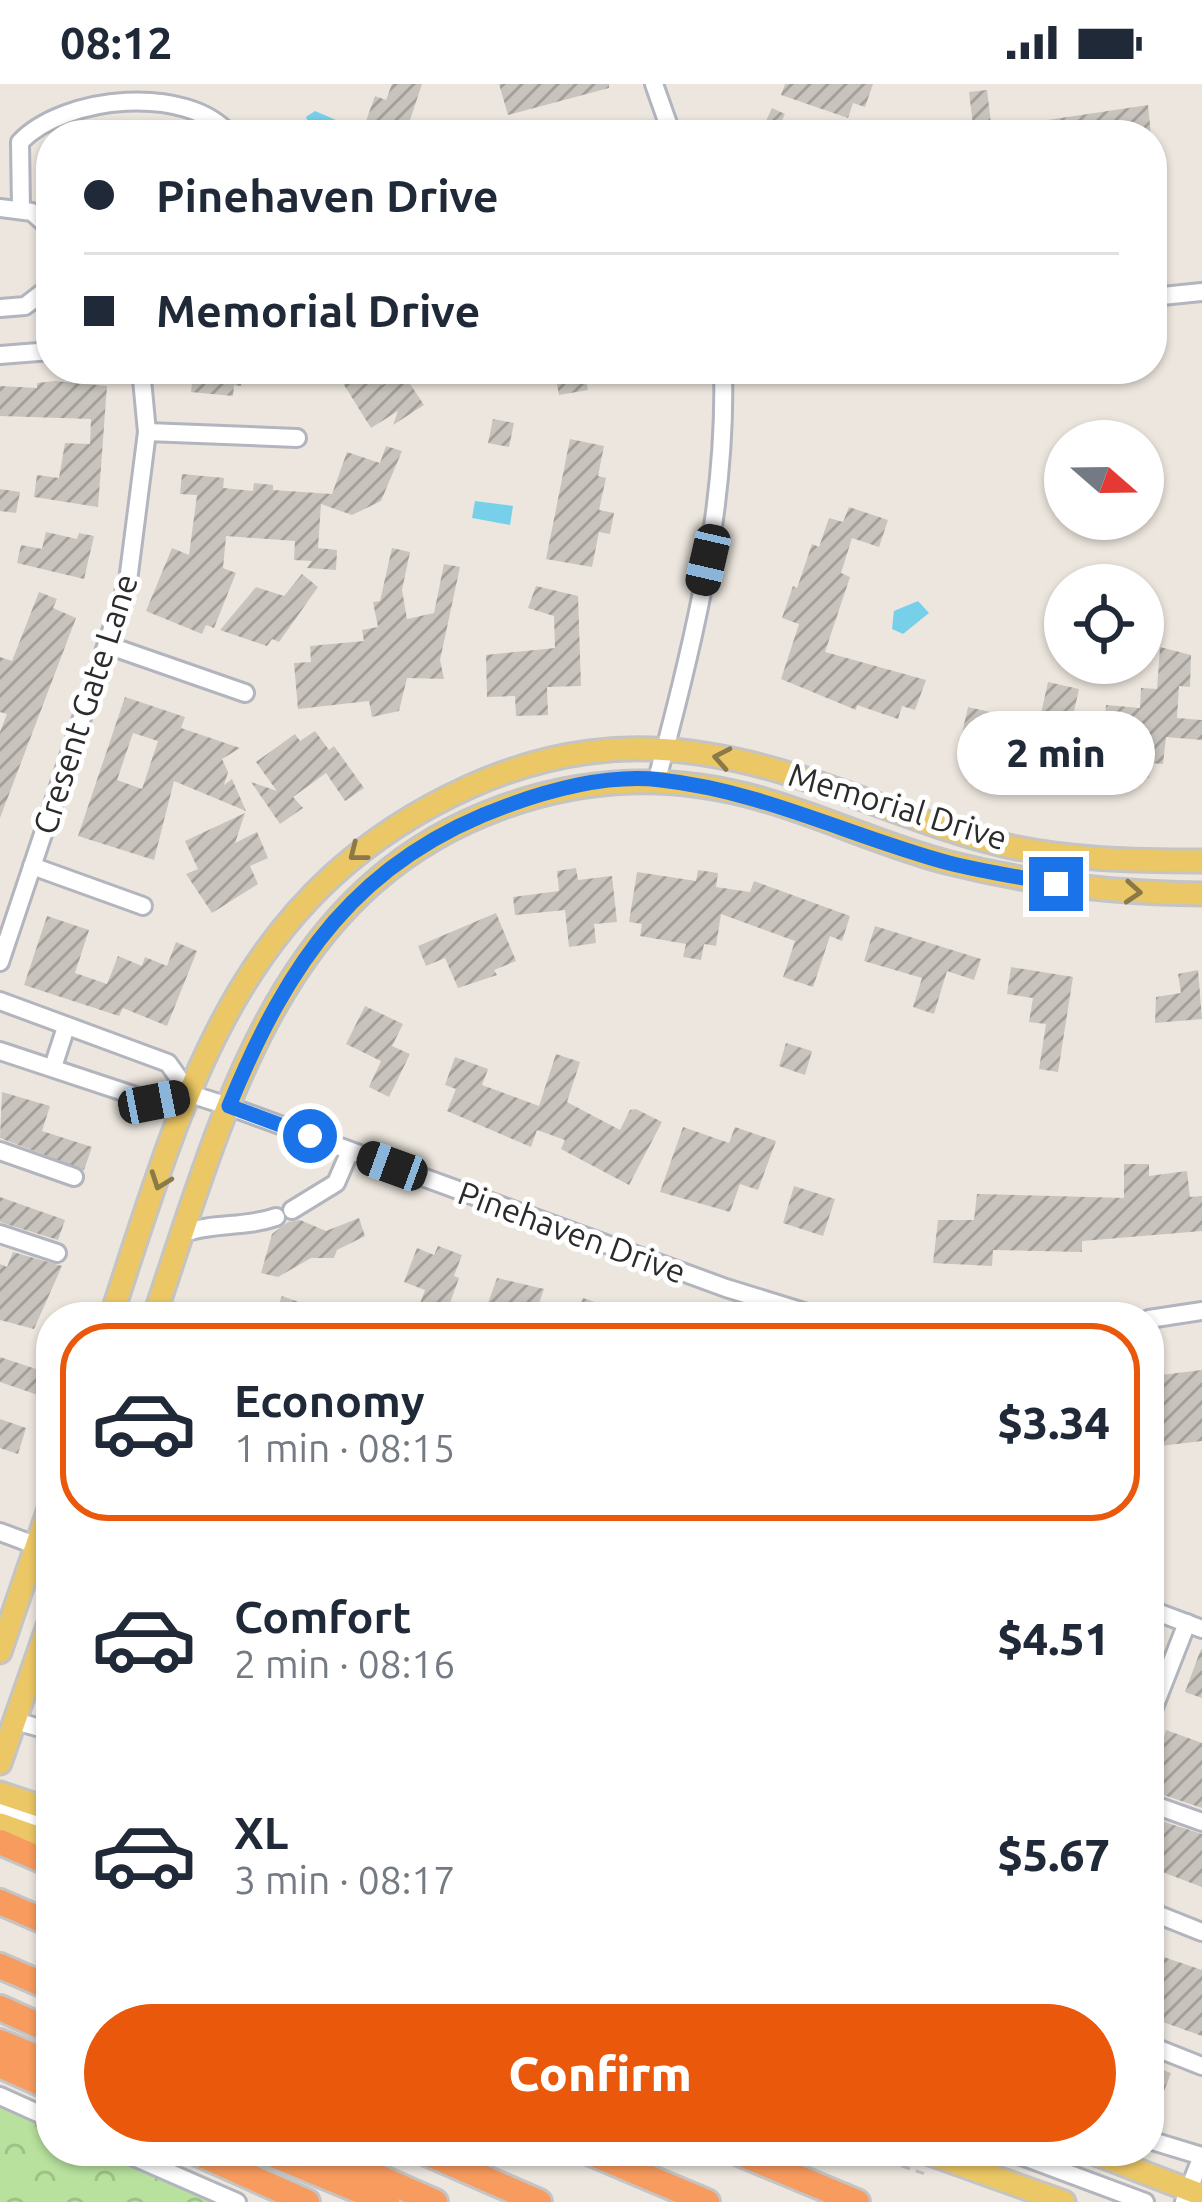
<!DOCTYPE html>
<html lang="en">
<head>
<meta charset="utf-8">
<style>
	:root { --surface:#fff; --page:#f6f6f7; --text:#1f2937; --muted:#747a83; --line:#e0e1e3; --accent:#ea580c }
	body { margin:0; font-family:Ubuntu,sans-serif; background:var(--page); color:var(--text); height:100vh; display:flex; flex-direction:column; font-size:45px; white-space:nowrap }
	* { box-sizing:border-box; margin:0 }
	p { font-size:39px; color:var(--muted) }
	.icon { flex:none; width:66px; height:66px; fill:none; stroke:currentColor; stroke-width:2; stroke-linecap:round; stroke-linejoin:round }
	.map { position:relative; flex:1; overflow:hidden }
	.sheet { position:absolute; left:36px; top:1218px; width:1128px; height:864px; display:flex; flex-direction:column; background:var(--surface); border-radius:48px; box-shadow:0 3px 9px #0004 }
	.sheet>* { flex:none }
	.banner { position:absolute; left:36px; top:36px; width:1131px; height:264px; border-radius:48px; box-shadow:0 3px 9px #0004; display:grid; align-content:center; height:264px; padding:0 48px; background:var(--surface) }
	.needle { width:78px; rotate:110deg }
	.buttons { position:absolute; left:1044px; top:336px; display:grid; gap:24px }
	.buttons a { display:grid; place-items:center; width:120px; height:120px; border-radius:50%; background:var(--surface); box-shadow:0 3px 9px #0004; font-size:60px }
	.end { position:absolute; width:54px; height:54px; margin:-27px; border:15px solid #1a73e8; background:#fff; box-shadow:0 0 0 6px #fff }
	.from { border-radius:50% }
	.bubble { position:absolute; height:84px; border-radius:42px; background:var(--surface); box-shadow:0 3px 9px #0004; font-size:39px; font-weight:800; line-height:84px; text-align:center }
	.car { position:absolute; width:36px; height:72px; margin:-36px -18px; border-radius:15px; box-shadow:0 0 9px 3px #0007; background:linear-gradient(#222 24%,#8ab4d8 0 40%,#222 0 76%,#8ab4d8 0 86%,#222 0) }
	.banner b { display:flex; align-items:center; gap:42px; height:114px; font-size:45px }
	.banner b+b { border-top:3px solid var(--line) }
	.banner i { width:30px; height:30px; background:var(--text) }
	ul { padding:21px 0 0; list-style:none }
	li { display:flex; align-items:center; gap:36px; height:198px; margin:0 24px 18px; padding:0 24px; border:6px solid transparent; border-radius:48px }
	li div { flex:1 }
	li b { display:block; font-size:45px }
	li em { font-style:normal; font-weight:800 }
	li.selected { border-color:var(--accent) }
	li>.icon { width:108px; height:108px; stroke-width:1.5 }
	.cta { display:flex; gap:24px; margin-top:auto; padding:24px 48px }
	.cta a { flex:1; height:138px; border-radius:72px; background:var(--accent); color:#fff; font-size:48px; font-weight:800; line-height:138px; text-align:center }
	.status { display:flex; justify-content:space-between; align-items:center; height:84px; padding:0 60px; background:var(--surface); direction:ltr }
	.status svg { height:33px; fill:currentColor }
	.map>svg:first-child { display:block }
</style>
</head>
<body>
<div class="status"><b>08:12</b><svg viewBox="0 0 49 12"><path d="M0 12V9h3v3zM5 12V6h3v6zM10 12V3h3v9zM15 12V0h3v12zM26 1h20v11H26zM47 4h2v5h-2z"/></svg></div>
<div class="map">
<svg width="1202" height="2118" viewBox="0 0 1202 2118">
	<defs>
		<pattern id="forest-crowns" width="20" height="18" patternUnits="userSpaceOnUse" patternTransform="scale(3)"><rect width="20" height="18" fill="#b7e19d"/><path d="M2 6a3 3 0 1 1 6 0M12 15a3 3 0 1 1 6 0" fill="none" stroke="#9ec187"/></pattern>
		<pattern id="building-hatch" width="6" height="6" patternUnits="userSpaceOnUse" patternTransform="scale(3)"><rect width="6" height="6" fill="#c8c4bd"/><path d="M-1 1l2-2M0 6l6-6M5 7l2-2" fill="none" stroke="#a39f9a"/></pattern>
	</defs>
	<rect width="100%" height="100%" fill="#ece6de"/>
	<path fill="url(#forest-crowns)" d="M0,2022L51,2044V2067H105L222,2118H0Z"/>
	<g fill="#76d0ea">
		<path d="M315,27L343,39L342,49L333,51L309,41L306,33Z"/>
		<path d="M475,417L513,422L510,441L472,434Z"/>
		<path d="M918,517L929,529L903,550L892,545L894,527Z"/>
	</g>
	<g fill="url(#building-hatch)" fill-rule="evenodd">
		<path d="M392,0H422L405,51H361L375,12L386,16Z"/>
		<path d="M499,0H609V4L508,31Z"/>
		<path d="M785,0H873L865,23L853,19L848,34L781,11Z"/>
		<path d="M987,6L992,48L974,50L969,8Z"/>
		<path d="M1148,21L1151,51H1008L1007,42Z"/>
		<path d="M772,24L785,30L776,49L763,43Z"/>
		<path d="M175,285H243L241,302L234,301L233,312L191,308L192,299L174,297Z"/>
		<path d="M334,285H372L382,301L402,288L424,321L393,341L398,327L371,344Z"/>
		<path d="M585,290L588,306L559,311L556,295Z"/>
		<path d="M55,297L107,302L98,423L34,413L37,391L59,394L65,359L90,360L91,335L0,332V302L37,304V299Z"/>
		<path d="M493,335L514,339L509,363L488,359Z"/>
		<path d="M570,355L604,362L598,392L606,394L599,426L614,429L610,450L599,448L592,483L546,475Z"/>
		<path d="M386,362L402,367L381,417L352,431L321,420L318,464L337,466L336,486L307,484L312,477L294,476L295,457L226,452L223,484L236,489L214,544L206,541L202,550L146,527L172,464L189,471L197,411L180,410L182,390L224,394L223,404L253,407L254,399L273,401V406L332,410L347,368L380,379Z"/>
		<path d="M0,405L20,408L16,429L0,427Z"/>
		<path d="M849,423L888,436L879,463L852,454L841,489L850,493L825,568L926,596L915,626L902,622L898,635L857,621L856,626L781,595L799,540L782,534L793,502L797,504L812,460L819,463L829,434L843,438Z"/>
		<path d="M46,448L77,455L79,449L94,452L84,495L17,479L21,461L42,465Z"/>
		<path d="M392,464L410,468L402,506L407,535L434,529L444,480L460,483L440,576L444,595L407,594L399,627L372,633L369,617L298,625L294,579L311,578L310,562L364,557L362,546L378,543L373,518L380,517Z"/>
		<path d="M302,490L318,503L279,558L272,555L267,562L220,546L256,503L284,512Z"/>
		<path d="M536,502L578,512L581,602L547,603L548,631L516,632L515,612L487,613L486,571L555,564L554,532L528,524Z"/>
		<path d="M39,508L57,515L53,524L76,534L0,734V648L7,630L0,628V573L12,577Z"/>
		<path d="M1160,563L1191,571L1190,603L1179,602L1177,634L1202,636V656L1166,653L1163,680L1150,679L1149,694L1121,692L1123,659L1103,657L1106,621L1140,624L1141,604L1157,605Z"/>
		<path d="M1048,598L1079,605L1062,680L1015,670L1010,691L990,686L994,670L959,663L968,623L1039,639Z"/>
		<path d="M125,613L185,633L181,644L240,664L222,675L228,688L224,701L232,695L246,727L174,697L154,776L78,752ZM133,649L158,657L142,705L117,696Z"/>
		<path d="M315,647L329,666L334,662L364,704L345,717L326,689L293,713L303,724L280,740L251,698L277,707L256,678L295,650L300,657Z"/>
		<path d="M245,729L235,759L257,748L268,774L250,782L258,800L212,829L186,790L198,785L185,757Z"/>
		<path d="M576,784L578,796L612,792L617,838L594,840L596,859L569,863L565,826L515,831L513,813L559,807L557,787Z"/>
		<path d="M698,786L718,789L716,803L750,808L754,797L850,832L842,857L830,852L813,903L783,893L795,857L721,830L716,862L704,860L701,876L683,873L686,860L640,852L642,840L629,838L637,788L696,797Z"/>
		<path d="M496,829L516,877L494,886L497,891L458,904L445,874L426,882L418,862Z"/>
		<path d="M47,832L89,846L75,889L107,900L118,872L142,882L145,873L167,882L176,858L197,867L167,942L123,924L119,932L24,901Z"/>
		<path d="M875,842L981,875L974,896L947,887L934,930L913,923L922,894L864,877Z"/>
		<path d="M1011,883L1073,893L1058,988L1039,985L1046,940L1029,938L1033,914L1007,910Z"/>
		<path d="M1198,886L1202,935L1155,939L1156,913L1181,909L1178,890Z"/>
		<path d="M365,922L403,940L392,962L410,970L389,1013L369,1003L381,977L346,960Z"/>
		<path d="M786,959L812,967L805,991L779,982Z"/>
		<path d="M556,970L580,978L567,1018L620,1046L630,1026L636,1025L662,1038L629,1101L561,1065L565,1056L537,1046L531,1063L447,1027L456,1005L445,1001L455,973L488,985L482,1001L539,1022Z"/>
		<path d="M2,1008L50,1022L42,1047L92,1063L84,1086L0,1054Z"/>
		<path d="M683,1043L729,1059L735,1043L776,1057L758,1106L740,1100L730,1128L660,1108Z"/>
		<path d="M1124,1080H1149V1092L1187,1087L1190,1113L1202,1112V1147L1082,1157V1168L993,1166L992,1182L933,1179L938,1136H974L977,1110L1124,1114Z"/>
		<path d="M794,1102L835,1115L823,1152L783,1139Z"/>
		<path d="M0,1113L65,1136L58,1156L0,1138Z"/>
		<path d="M359,1134L365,1152L337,1166L334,1174H311L278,1193L261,1189L272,1150L288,1138L300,1136L326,1147Z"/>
		<path d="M438,1162L462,1171L454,1192L459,1194L445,1233H415L425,1206L404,1198L417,1164L434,1171Z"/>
		<path d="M13,1168L62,1182L34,1245L0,1236V1180L7,1183Z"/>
		<path d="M497,1194L544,1205L534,1233H483Z"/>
		<path d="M282,1212L335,1231V1233H301L277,1225Z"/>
		<path d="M583,1214L632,1231V1233H576Z"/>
		<path d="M0,1273L45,1288L38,1311L0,1298Z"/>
		<path d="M1202,1286V1357L1160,1362L1162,1386L1149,1388V1309L1163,1307L1161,1291Z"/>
		<path d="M0,1335L26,1344L18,1370L0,1364Z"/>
		<path d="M1201,1565L1202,1566V1614L1185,1608Z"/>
		<path d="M1166,1646L1202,1659V1724L1149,1706Z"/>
		<path d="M1149,1733L1202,1750V1803L1149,1783Z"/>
		<path d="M1149,1868L1202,1886V1952L1149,1933Z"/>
		<path d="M1149,1981L1171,1989L1150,2043L1149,2042Z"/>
	</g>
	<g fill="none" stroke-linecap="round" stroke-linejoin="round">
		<g stroke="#b2b5be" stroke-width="22">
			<g id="minor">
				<path d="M654,0L672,51"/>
				<path d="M0,124L32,128L51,145"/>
				<path d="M21,124L20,58C65,11 188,0 230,51"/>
				<path d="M1152,213L1202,208"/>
				<path d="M0,224L25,222L51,202"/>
				<path d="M0,271L51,267"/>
				<path d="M147,348L297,354"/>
				<path d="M110,562L245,609"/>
				<path d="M657,695C693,562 727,424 723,285"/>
				<path d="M32,782L143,822"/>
				<path d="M0,878L128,497L147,348L141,285"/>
				<path d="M0,917L168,979L190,1010"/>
				<path d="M0,967L154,1018L190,1010L228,1022L726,1204L820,1233"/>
				<path d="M53,983L66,943"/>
				<path d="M0,1067L74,1093"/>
				<path d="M292,1126L336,1099L350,1067"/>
				<path d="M184,1149C215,1138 244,1144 276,1133"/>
				<path d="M0,1150L57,1169"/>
				<path d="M1149,1235L1202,1227"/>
				<path d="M0,1448L51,1467"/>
				<path d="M1149,1525L1202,1545"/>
				<path d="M1149,1636L1187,1539"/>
				<path d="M15,1637L51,1647"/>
				<path d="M43,1645L51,1621"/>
				<path d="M1149,1719L1202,1738"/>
				<path d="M0,1724L51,1741"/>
				<path d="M1149,1827L1202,1848"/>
				<path d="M1149,1961L1202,1982"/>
				<path d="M0,2012L51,2035"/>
				<path d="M1149,2056L1202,2072L1184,2118"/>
				<path d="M120,2067L237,2118"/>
				<path d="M1008,2067L1145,2118"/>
			</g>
		</g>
		<g stroke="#c4c4c4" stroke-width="27">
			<g id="major">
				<path d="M111,1233C185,1009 235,809 469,703C549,667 629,656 716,672C815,689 906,738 1003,761C1068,776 1136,777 1202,777"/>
				<path d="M154,1233C224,1029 277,804 503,723C589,692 673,690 761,715C825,733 886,763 950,779C1033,800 1117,809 1202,810"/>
				<path d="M0,1568L51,1419"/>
				<path d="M0,1679L51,1533"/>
				<path d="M0,1709L51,1726"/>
				<path d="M0,1740L51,1758"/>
				<path d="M922,2067L1064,2118"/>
				<path d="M1088,2067L1202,2111"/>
			</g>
		</g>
		<g stroke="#c4c4c4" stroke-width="30">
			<g id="highway">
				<path d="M0,1758L51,1780"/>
				<path d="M0,1818L51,1840"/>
				<path d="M0,1882L51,1904"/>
				<path d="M0,1924L51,1947"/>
				<path d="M0,1958L51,1979"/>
				<path d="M0,1981L51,2004"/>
				<path d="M193,2067L307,2118"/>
				<path d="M264,2067L387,2118"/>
				<path d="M320,2067L435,2118"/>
				<path d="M422,2067L539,2118"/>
				<path d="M586,2067L707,2118"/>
				<path d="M734,2067L857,2118"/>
			</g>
		</g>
		<path stroke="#c4c4c4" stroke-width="3" stroke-dasharray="9 6" stroke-linecap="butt" d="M859,2067L925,2090"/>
		<use href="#minor" stroke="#fff" stroke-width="16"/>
		<use href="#major" stroke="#ebc765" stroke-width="21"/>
		<use href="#highway" stroke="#f89b5e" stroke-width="24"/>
	</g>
	<defs><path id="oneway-chevron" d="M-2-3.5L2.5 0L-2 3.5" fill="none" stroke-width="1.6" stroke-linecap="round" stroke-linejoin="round" transform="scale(3)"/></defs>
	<g stroke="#8b7948">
		<use href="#oneway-chevron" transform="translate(722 674) rotate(-169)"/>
		<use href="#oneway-chevron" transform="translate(357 769) rotate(142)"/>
		<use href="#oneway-chevron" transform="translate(1133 808) rotate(4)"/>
		<use href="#oneway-chevron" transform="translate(160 1097) rotate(110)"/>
	</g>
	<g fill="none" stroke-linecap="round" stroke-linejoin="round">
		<path stroke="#1a73e8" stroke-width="15" d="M310,1052L229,1022C288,878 357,775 509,721C556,704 611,690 661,696C762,707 852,753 949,779C984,788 1021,793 1056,800"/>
	</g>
	<g text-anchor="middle" stroke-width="10" stroke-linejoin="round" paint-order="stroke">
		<g font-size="33" fill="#2b2b2b" stroke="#fff">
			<text transform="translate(85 620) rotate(-72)" y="12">Cresent Gate Lane</text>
			<text transform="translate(898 722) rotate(17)" y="12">Memorial Drive</text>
			<text transform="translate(572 1148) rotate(20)" y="12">Pinehaven Drive</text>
		</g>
	</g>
</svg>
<div class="buttons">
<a><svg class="needle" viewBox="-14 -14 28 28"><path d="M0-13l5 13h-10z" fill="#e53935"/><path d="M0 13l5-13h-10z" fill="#747a83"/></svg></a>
<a><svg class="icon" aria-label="locate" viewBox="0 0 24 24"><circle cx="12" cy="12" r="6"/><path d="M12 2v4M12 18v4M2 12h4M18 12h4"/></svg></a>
</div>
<i class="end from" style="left:310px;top:1052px"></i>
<i class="end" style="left:1056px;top:800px"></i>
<div class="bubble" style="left:957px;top:627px;width:198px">2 min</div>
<i class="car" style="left:708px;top:476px;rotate:193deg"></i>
<i class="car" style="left:154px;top:1018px;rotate:79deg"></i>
<i class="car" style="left:392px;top:1082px;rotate:290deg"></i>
<div class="banner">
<b><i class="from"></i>Pinehaven Drive</b>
<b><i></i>Memorial Drive</b>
</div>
<section class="sheet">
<ul>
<li class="selected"><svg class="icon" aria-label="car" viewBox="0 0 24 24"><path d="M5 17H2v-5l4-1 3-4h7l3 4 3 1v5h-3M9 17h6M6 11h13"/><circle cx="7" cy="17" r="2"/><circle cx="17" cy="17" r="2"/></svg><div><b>Economy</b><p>1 min · 08:15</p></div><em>$3.34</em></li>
<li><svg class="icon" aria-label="car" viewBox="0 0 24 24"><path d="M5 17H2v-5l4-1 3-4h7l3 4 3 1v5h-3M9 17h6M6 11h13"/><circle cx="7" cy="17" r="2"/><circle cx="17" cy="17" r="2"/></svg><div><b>Comfort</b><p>2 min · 08:16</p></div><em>$4.51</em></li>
<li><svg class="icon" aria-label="car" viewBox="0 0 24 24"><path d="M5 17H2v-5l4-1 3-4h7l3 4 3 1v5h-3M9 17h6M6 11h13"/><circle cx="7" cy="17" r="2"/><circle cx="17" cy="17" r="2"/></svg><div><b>XL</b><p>3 min · 08:17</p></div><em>$5.67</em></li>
</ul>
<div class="cta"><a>Confirm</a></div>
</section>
</div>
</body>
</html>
